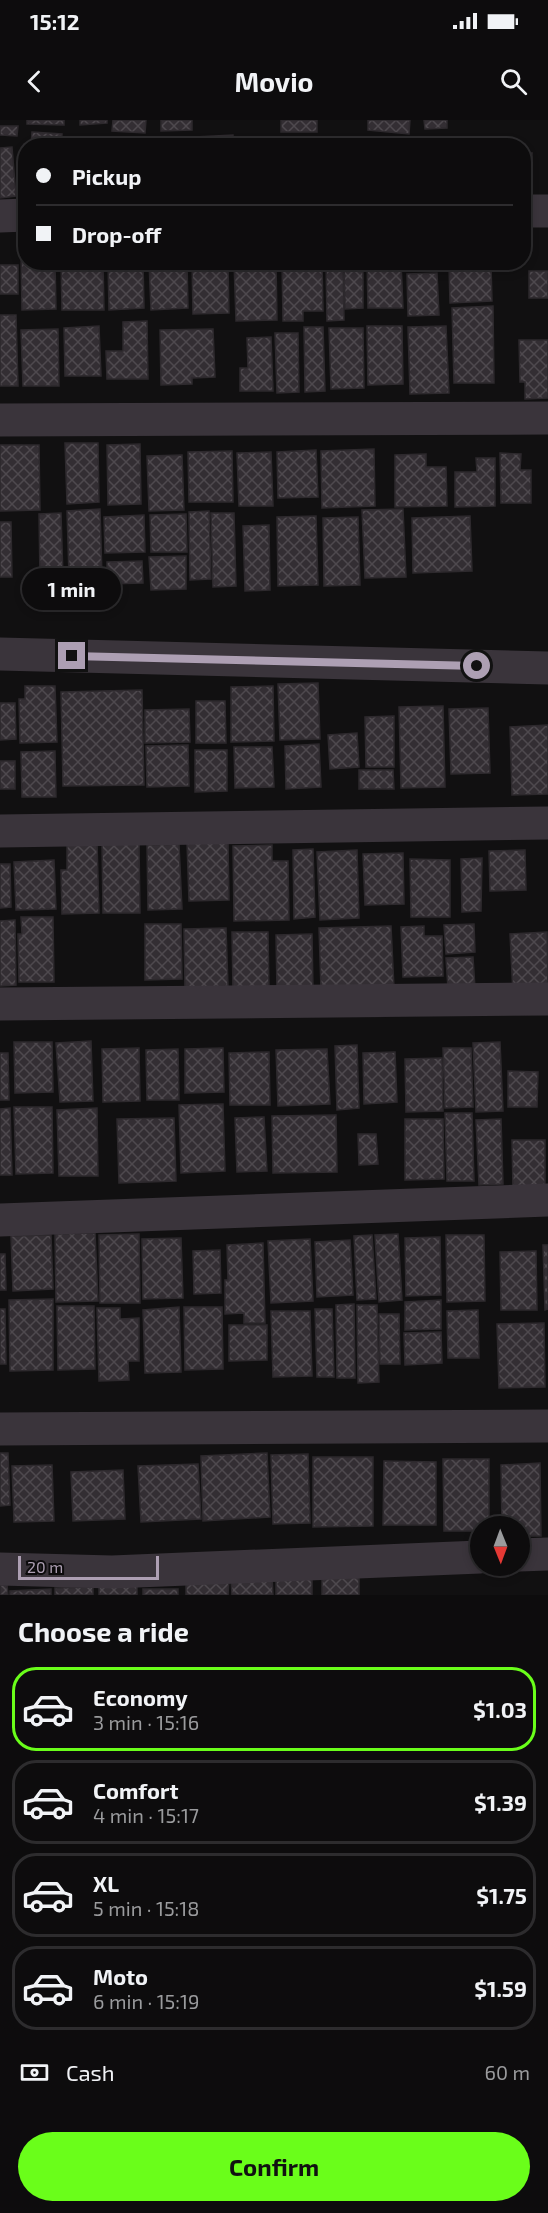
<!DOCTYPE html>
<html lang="en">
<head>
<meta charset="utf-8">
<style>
	:root { --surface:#0d0c0d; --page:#161516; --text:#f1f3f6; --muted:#9a9b9d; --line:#2d2c2e; --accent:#6afe1a }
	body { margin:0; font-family:"Exo 2",sans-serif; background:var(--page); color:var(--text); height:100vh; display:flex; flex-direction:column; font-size:22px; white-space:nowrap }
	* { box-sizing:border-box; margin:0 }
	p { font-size:20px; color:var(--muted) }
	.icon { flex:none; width:33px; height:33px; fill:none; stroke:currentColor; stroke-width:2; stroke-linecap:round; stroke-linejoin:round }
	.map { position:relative; height:1475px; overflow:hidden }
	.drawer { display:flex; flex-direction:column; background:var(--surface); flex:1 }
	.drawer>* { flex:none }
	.banner { position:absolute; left:18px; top:18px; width:513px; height:132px; border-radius:24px; box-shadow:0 3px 9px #0003,0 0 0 2px var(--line); display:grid; align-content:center; height:132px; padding:0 18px; background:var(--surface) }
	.needle { width:39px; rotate:179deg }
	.fabs { position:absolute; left:470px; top:1396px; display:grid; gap:12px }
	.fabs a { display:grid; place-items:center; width:60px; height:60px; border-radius:50%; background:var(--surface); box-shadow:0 3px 9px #0003,0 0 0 2px var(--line); font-size:30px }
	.scale { position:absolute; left:18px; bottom:15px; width:141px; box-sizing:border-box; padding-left:6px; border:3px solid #ad9fb3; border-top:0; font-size:16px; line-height:21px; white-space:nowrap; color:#ad9fb3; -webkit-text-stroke:4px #0c0b0c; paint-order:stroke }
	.end { position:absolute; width:27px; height:27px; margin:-14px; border:8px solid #ad9fb3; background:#111; box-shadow:0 0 0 3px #111 }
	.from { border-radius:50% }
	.bubble { position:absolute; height:42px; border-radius:21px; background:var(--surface); box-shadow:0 3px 9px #0003,0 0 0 2px var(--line); font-size:20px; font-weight:700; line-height:42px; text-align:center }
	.banner b { display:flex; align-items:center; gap:21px; height:57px; font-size:22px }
	.banner b+b { border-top:2px solid var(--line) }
	.banner i { width:15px; height:15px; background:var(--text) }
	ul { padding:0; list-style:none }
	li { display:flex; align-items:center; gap:18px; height:84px; margin:0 12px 9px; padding:0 6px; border:3px solid var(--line); border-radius:24px }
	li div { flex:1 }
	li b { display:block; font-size:22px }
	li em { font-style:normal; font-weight:700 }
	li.selected { border-color:var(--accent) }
	li>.icon { width:54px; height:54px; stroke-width:1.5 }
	h2 { padding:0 18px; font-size:27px; line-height:72px }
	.pay { display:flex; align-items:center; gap:15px; height:66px; padding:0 18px; font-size:22px }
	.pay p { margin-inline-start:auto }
	.button { display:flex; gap:12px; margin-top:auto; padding:12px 18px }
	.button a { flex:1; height:69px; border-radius:36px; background:var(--accent); color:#111; font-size:24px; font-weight:700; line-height:69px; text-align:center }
	.status { display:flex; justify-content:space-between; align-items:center; height:42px; padding:0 30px; background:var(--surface); direction:ltr }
	.status svg { height:16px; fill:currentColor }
	header { display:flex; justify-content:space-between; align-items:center; height:78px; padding:0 18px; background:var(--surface); font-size:27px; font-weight:700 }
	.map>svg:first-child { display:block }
</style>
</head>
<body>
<div class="status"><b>15:12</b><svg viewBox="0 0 49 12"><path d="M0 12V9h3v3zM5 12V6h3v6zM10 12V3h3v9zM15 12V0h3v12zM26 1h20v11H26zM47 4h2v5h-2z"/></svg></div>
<header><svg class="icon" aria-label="back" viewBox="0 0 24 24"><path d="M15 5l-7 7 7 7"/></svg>Movio<svg class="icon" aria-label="search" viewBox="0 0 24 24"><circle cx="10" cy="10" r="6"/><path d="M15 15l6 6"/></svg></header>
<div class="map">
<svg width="548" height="1475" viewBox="0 0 548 1475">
	<defs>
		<pattern id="building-cross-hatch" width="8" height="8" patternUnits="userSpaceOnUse" patternTransform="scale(1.5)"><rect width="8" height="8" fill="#332e33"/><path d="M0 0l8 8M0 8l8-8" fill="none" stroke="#4e494e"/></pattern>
	</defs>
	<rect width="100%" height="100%" fill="#111011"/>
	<g fill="url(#building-cross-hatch)" stroke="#2d292d" stroke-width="1.5">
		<path d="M27,0H64V5L27,4Z"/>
		<path d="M80,0H107V3L80,5Z"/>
		<path d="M113,0H146L145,13L112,11Z"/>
		<path d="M161,0H192V10L161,11Z"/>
		<rect x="281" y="0" width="36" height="12"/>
		<path d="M368,0H410L409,14L368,10Z"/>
		<path d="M424,0H447V8L425,9Z"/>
		<path d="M0,6H18L17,16L0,15Z"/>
		<path d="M32,12L62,14L61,26H31Z"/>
		<path d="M233,15V26H195V17Z"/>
		<path d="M101,20L102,26H71V22Z"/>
		<rect x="327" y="20" width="27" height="6"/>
		<path d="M183,22V26H160V24Z"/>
		<rect x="117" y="23" width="29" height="3"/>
		<path d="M12,27L16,76L0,78V28Z"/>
		<path d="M524,33H532L531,73H524Z"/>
		<path d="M21,134H26V142H55L56,189L22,190Z"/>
		<path d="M61,142H103L104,190H62Z"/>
		<path d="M108,142H143L144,188L109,190Z"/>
		<path d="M149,142H187L188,188L151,190Z"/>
		<path d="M192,142H228L229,193L193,194Z"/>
		<path d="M234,142H276L277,200L236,201Z"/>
		<path d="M282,142H322L323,191H303V201H283Z"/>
		<path d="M326,142H343L344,200L327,201Z"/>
		<path d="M344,142H363V188L345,189Z"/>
		<path d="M367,142H401L403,188H368Z"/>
		<rect x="0" y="145" width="18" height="29"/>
		<path d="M491,145L492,181L450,183L449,146Z"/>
		<rect x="529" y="151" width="19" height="27"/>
		<path d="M437,153L439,195L408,196L407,154Z"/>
		<path d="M493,186L494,263H454L452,188Z"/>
		<path d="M0,195H16L18,266H0Z"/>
		<path d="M147,201L148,259H107L106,231H123V202Z"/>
		<path d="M99,206L101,256H65L64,208Z"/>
		<path d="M367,206H402L403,264L368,265Z"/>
		<path d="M446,206L449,273L410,274L408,207Z"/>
		<path d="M304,207H323L325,271L305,272Z"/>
		<path d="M329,208H363L364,268L331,269Z"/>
		<path d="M58,209L59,266H23L21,210Z"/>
		<path d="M213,209L215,257L192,258V264L161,265L160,210Z"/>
		<path d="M275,213H298L299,272L277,273Z"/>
		<path d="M271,217L273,271H240V248H248L247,218Z"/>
		<path d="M519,220H548V278L525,279V262H520Z"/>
		<path d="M65,323H98L99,382L67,384Z"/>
		<path d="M140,324L141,384L108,385L107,325Z"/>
		<path d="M0,325H39L40,390L0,391Z"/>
		<path d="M374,329L375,386L322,388L321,331Z"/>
		<path d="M316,330L318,377L278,378L277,332Z"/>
		<path d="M232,331L233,382H189L188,332Z"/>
		<path d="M271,332L273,386H239L237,333Z"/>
		<path d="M500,333L521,334L520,350H531V383H501Z"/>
		<path d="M426,334V347H446L447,386L395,387V335Z"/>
		<path d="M182,335L184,390L149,391L147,336Z"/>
		<path d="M476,338H495V386L455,387V352H477Z"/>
		<path d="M100,389L102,456H69L67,391Z"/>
		<path d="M403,389L406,457L365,458L362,390Z"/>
		<path d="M209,391L211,459L190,460L189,392Z"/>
		<path d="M61,393L63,457L40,459L39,394Z"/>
		<path d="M211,393H234L236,466L213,467Z"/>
		<path d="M186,394L187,432H151L150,395Z"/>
		<path d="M144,395L145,432L105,433L104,397Z"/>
		<path d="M316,396L318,465L278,466L277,397Z"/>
		<path d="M470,396L472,451L413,453L412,398Z"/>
		<path d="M358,397L360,465L324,466L323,398Z"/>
		<path d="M0,402H11L12,457H0Z"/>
		<path d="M269,405L270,470L245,471L243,406Z"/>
		<path d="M186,436V469L151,470L149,437Z"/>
		<path d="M142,441L143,463L107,464V442Z"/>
		<path d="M70,464H103L104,487L71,488Z"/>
		<path d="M318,563L320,619L280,620L278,564Z"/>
		<path d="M25,566H55L57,622L20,623L19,579H25Z"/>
		<path d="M273,566L274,621L231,622V567Z"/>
		<path d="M142,570L144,665L63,666L61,572Z"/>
		<path d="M196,581H225L226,623H196Z"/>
		<path d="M0,583H15L16,619L0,620Z"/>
		<path d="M443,586L445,667L401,668L399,587Z"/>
		<path d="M488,588L490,653L451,654L449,589Z"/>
		<path d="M189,589L190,622L145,623V590Z"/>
		<path d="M394,596V647H366L365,597Z"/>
		<path d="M548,605V674L512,675L510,607Z"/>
		<path d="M357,613L359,647L330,649L328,615Z"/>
		<path d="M319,624L321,667L286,669L285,626Z"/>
		<path d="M188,625L189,666L147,667L146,626Z"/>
		<path d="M234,627H272L274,667L235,668Z"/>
		<path d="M195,630H227V671L195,672Z"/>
		<path d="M55,631L56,677H22L21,632Z"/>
		<rect x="0" y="641" width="15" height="28"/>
		<path d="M359,650H393L394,669H359Z"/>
		<path d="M97,722L99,793L62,794L61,750H67V723Z"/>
		<path d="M139,722L140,793H103L102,723Z"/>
		<path d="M228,722L229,780L189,781L187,723Z"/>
		<path d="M179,724L182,789L148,790L147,725Z"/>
		<path d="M272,725V741H288L289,800L234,801L233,726Z"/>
		<path d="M313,729L315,797L294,799L293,730Z"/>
		<path d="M357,730L359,798L320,800L317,732Z"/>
		<path d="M525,730L526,770L490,771L489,731Z"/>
		<path d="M403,733L404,784L365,785L363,734Z"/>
		<path d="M482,738L481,791L462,792L461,739Z"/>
		<path d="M410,739L450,740V797H411Z"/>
		<path d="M54,740L56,789L16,790L14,742Z"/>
		<path d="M0,744H10L11,787L0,788Z"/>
		<path d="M21,797H53L54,862H19L18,814H22Z"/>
		<path d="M15,800L16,865L0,866V801Z"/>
		<path d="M145,804H181L182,859L145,860Z"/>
		<path d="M474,804L475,832L446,834L444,805Z"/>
		<path d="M391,806L394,868L321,870L319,808Z"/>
		<path d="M424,806V816H442L443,856L403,857L401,807Z"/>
		<path d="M226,808L228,866L185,868L184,809Z"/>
		<path d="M232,812H268L269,870L233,871Z"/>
		<path d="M547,812L548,872L513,874L510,814Z"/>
		<path d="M312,814L313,870L277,871L276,815Z"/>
		<path d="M473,837L475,868L448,869L446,838Z"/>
		<path d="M91,921L93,981L60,982L56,923Z"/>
		<path d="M14,922H52L53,972L15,973Z"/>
		<path d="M500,922L503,991L476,992L473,923Z"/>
		<path d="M357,925L359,988L337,990L335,926Z"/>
		<path d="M139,928L140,981L103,982L102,929Z"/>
		<path d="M223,928L224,972L185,973V929Z"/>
		<path d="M443,928H471L473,987L445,988Z"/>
		<path d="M178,929L179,980H147L146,930Z"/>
		<path d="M327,929L330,984L278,986L276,930Z"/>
		<path d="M269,932L270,985H230L229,933Z"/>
		<path d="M395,932L397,982L364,984L363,933Z"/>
		<path d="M0,933H8L9,980H0Z"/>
		<path d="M442,938L443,991L406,992L405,939Z"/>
		<path d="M508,951L538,952L537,987H508Z"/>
		<path d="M223,984L225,1051L181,1053L179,985Z"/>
		<path d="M14,987H52L53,1053L16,1054Z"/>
		<path d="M10,988L12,1055H0V989Z"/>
		<path d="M97,988L98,1056H59L57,990Z"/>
		<path d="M445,993H472L474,1061H447Z"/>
		<path d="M336,995L337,1052L273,1053L272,996Z"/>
		<path d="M264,997L267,1051L237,1052L235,998Z"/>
		<path d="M174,998L176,1061L119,1063L117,999Z"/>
		<path d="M405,999H443L444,1059L405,1060Z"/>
		<path d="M501,999L503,1064L479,1065L476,1000Z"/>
		<path d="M358,1014H376L378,1044L359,1045Z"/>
		<path d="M512,1020H545V1068L513,1070Z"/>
		<path d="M95,1113L98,1181L56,1182L55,1114Z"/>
		<path d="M139,1114L140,1183H100L99,1115Z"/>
		<path d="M398,1114L402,1180L379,1182L375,1115Z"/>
		<path d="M51,1115L53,1169L13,1171L11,1116Z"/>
		<path d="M372,1115L376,1179L357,1180L354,1116Z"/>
		<path d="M446,1115H484L485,1181L447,1182Z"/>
		<path d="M440,1117L441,1175L406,1176L405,1118Z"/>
		<path d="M181,1118L183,1178L143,1179L142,1119Z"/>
		<path d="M310,1119L313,1181L271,1183L268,1121Z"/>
		<path d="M350,1120L353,1175L317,1177L315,1122Z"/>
		<path d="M263,1123L265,1203H244V1193L225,1194V1160H228L227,1125Z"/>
		<path d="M543,1125H548V1189L545,1190Z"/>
		<path d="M220,1130L221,1173L194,1174L193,1131Z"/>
		<path d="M536,1131L537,1190H501L500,1132Z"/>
		<path d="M0,1134H5L6,1170H0Z"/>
		<path d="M53,1179V1250L10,1251L9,1180Z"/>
		<path d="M441,1180V1209L405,1210V1182Z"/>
		<path d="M354,1184L355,1258H337L336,1185Z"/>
		<path d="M357,1185H377L379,1262L358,1263Z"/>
		<path d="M57,1186H94L95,1249L58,1250Z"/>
		<path d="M179,1187L181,1252L145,1253L143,1190Z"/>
		<path d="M184,1187H222L223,1249L185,1250Z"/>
		<path d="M97,1188H120V1199L139,1198V1241H128L129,1260L99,1261Z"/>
		<path d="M0,1189H5L6,1244H0Z"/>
		<path d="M315,1189H332L334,1257H317Z"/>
		<path d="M478,1190L479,1238H448L447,1191Z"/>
		<path d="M271,1191H310L312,1256L273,1257Z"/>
		<path d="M379,1194H399L400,1244H380Z"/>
		<path d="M544,1203L545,1267L499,1268L497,1204Z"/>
		<path d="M229,1205H267V1240L229,1241Z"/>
		<path d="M441,1212L442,1243L405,1245L404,1213Z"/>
		<path d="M0,1333H8L10,1385L0,1386Z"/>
		<path d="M267,1333L270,1397L203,1401L201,1336Z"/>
		<path d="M308,1334L310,1403L273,1404L271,1335Z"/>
		<path d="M313,1337H373V1406L313,1407Z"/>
		<path d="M443,1339H489V1407H480V1411H444Z"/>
		<path d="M384,1341L436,1342V1405H383Z"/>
		<path d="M540,1343L541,1416H519V1407H502L501,1345Z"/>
		<path d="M198,1344L201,1399L141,1402L138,1346Z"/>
		<path d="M52,1345L54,1401L14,1402L12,1346Z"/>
		<path d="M123,1350L125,1399L73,1401L71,1352Z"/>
		<path d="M272,1457L273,1475H232L231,1458Z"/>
		<path d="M359,1457V1475H322V1458Z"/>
		<path d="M186,1458L229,1459L228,1475H186Z"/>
		<rect x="276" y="1459" width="36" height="16"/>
		<path d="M137,1463V1475H99V1464Z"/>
		<path d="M0,1465H7L8,1475H0Z"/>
		<path d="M93,1467V1475H55V1468Z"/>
		<path d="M51,1469V1475H10V1471Z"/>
		<rect x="143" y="1469" width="35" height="6"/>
	</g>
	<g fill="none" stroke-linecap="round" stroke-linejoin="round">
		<g stroke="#3a343b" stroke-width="33">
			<path d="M524,91H548"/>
			<path d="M0,96L26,95"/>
			<path d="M0,300L548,298"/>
			<path d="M0,534L548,548"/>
			<path d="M0,711L548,703"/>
			<path d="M0,884L548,879"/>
			<path d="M0,1100L548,1080"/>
			<path d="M0,1309L548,1306"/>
			<path d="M519,1435L548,1434"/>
			<path d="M0,1449L112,1452L480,1437"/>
		</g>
	</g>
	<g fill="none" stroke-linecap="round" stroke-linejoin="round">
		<path stroke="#ad9fb3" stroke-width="8" d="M72,536L477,546"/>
	</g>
</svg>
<div class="fabs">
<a><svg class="needle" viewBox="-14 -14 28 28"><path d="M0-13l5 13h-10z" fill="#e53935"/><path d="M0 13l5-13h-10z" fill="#9a9b9d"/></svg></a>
</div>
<div class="scale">20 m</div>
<i class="end from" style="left:477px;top:546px"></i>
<i class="end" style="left:72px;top:536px"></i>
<div class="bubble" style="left:22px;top:448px;width:99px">1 min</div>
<div class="banner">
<b><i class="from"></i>Pickup</b>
<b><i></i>Drop-off</b>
</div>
</div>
<section class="drawer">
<h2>Choose a ride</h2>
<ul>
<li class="selected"><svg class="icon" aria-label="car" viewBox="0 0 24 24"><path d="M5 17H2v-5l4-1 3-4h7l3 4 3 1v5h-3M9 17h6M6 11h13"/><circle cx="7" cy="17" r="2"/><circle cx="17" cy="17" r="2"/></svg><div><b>Economy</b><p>3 min · 15:16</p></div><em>$1.03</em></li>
<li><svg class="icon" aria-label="car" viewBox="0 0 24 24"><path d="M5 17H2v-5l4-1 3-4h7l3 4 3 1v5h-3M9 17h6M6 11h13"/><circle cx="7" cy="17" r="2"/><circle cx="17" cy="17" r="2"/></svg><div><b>Comfort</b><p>4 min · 15:17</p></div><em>$1.39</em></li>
<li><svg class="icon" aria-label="car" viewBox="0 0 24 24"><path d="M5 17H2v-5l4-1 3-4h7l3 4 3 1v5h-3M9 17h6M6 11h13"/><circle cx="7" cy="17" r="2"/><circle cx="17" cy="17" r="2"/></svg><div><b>XL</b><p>5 min · 15:18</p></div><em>$1.75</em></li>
<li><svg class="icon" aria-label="car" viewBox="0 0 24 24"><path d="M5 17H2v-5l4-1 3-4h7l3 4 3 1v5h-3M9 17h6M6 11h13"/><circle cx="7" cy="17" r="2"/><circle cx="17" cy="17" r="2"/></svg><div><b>Moto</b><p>6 min · 15:19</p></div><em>$1.59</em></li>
</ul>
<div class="pay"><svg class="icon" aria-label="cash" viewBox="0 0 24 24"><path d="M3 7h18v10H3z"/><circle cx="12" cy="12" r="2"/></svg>Cash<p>60 m</p></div>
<div class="button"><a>Confirm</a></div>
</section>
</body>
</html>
